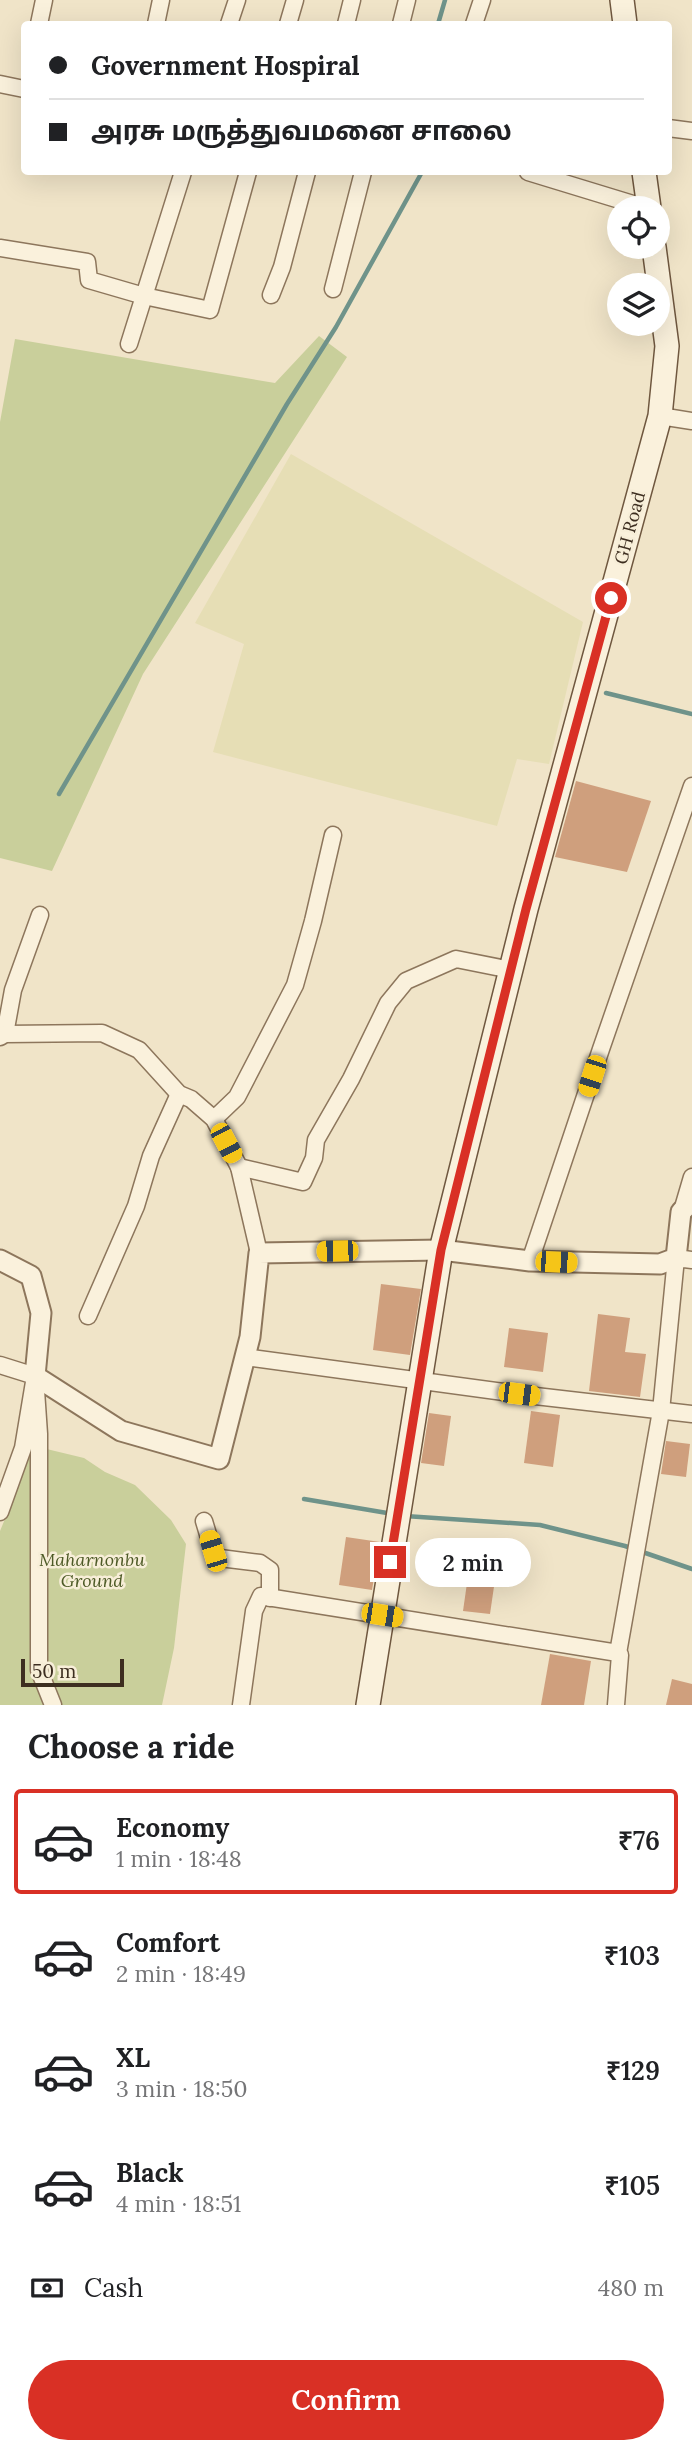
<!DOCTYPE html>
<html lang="en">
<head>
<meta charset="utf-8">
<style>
	:root { --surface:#fff; --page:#f6f6f6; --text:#202124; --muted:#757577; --line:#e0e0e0; --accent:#d93025 }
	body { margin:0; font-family:Lora,"Noto Sans Tamil",serif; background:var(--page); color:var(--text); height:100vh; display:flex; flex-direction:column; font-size:26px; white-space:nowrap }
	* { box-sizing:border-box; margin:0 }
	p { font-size:23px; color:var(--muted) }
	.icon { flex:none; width:38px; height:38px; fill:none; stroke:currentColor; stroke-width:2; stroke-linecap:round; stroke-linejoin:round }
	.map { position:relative; height:1705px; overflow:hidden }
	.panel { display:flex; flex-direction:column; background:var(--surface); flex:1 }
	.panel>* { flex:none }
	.hud { position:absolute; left:21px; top:21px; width:651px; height:154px; border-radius:7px; box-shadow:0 7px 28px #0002; display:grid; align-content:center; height:154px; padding:0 28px; background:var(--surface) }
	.tools { position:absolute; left:607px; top:196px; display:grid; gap:14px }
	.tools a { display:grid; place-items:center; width:63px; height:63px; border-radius:50%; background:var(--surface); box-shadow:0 7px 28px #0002; font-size:35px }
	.scale { position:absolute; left:21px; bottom:18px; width:103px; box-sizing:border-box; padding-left:7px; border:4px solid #3d2e20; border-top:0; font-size:19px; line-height:24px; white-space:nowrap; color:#3d2e20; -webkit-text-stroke:5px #f7eed8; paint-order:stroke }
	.end { position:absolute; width:32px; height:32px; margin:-16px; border:9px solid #d93025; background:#fff; box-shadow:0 0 0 4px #fff }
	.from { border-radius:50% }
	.bubble { position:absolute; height:49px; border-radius:24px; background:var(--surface); box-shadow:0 7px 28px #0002; font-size:23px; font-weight:600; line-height:49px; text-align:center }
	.car { position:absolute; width:21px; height:42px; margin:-21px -10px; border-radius:9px; box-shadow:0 0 5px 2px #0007; background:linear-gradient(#f5c518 24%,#345 0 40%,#f5c518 0 76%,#345 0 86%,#f5c518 0) }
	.hud b { display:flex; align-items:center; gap:24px; height:66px; font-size:26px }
	.hud b+b { border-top:2px solid var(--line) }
	.hud i { width:18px; height:18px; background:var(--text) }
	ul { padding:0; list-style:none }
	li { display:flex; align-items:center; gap:21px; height:105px; margin:0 14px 10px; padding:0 14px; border:4px solid transparent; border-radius:7px }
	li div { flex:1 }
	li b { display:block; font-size:26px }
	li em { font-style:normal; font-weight:600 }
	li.active { border-color:var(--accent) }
	li>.icon { width:63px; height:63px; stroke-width:1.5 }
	h2 { padding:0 28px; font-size:32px; line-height:84px }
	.pay { display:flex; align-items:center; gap:18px; height:77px; padding:0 28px; font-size:26px }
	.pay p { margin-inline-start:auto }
	.action { display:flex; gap:14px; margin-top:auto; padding:14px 28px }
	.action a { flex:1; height:80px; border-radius:42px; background:var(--accent); color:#fff; font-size:28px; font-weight:600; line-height:80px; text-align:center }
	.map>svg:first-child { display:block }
</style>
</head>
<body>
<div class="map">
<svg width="692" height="1705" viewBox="0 0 692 1705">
	<rect width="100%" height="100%" fill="#f0e4c8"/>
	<path fill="#e6deb5" d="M291,454L583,622L549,764L517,759L497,826L213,752L244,644L195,623Z"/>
	<g fill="#c9cf9b">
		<path d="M319,336L347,357L143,674L52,871L0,858V422L15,339L275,383Z"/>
		<path d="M30,1445L84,1458L105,1472L135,1485L171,1520L186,1544L174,1648L162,1705H0V1531L17,1490Z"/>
	</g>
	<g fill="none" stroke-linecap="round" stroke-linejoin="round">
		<g stroke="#6f938a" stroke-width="4.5">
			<path d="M438,24L445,0"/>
			<path d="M606,693L692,714"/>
			<path d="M59,794L287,404L336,327L422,172"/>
			<path d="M304,1499L393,1514"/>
			<path d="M405,1516L540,1525L625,1546L692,1569"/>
		</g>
	</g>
	<g fill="#cf9f7d">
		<path d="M576,781L651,801L627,872L555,857Z"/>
		<path d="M381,1284L421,1289L410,1355L373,1350Z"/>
		<path d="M598,1314L630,1318L625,1352L646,1354L640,1397L589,1391Z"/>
		<path d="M509,1328L548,1333L543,1372L504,1367Z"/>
		<path d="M531,1411L560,1415L553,1467L524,1463Z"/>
		<path d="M429,1413L451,1416L444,1466L421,1463Z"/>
		<path d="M666,1441L690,1444L686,1477L661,1474Z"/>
		<path d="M346,1537L380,1542L372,1590L339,1585Z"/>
		<path d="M470,1562L497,1566L490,1614L463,1611Z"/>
		<path d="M550,1654L591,1661L584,1705H541Z"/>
		<path d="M672,1679L692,1684V1705H666Z"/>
	</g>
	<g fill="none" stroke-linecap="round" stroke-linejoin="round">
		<g stroke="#8d765c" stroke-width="19">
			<g id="minor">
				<path d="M39,24L44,0"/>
				<path d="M156,24L161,0"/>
				<path d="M229,24L237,0"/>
				<path d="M288,24L295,0"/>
				<path d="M346,24L352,0"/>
				<path d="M401,24L407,0"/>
				<path d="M474,24L482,0"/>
				<path d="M0,84L24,89"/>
				<path d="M668,128L692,131"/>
				<path d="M528,172L646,208"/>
				<path d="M0,248L87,262L89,280L144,296L210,310L248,172"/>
				<path d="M333,289L363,172"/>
				<path d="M271,295L282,267L307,172"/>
				<path d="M129,344L183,172"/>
				<path d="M660,416L692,421"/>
				<path d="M5,1034L13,990L40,915"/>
				<path d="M0,1037L5,1034L102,1033L139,1050L179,1094L191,1099L214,1119L239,1167"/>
				<path d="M214,1119L237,1097L295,985L313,921L333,835"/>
				<path d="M682,1211L692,1177"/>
				<path d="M259,1253L239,1167L303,1182L314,1158L316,1140L351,1079L388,1003L406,981L456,959L511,970"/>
				<path d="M530,1261L601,1049L692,786"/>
				<path d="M88,1316L136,1206L151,1156L179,1094"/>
				<path d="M245,1357L518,1394L692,1414"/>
				<path d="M0,1365L35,1376L23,1448L0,1512"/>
				<path d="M35,1376L39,1434V1670L53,1705"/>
				<path d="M204,1521L213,1551L220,1558L260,1563L270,1570V1598"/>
				<path d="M618,1653L661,1411L676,1258L692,1260"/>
				<path d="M241,1705L254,1611L261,1596L618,1653L620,1655L616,1705"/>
			</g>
		</g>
		<g stroke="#8d765c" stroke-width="23">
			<path id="tertiary" d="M0,1260L31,1276L41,1313L35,1376L121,1431L219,1459L250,1337L259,1253L441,1250L530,1261L660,1264L676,1258L681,1212L692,1201"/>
		</g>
		<g stroke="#6f573f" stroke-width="26">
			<g id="secondary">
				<path d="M622,0L625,24"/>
				<path d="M644,172L649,208"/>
				<path d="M368,1705L441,1250L526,909L660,416L667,346L654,247"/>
			</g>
		</g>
		<use href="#minor" stroke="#faf1dc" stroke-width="16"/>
		<use href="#tertiary" stroke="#faf1dc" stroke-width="19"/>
		<use href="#secondary" stroke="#faf1dc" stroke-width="23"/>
	</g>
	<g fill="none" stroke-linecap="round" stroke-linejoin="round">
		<path stroke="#d93025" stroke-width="9" d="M390,1562L441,1250L526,909L611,598"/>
	</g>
	<g text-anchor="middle" stroke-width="5" stroke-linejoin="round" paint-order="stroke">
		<g font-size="18" fill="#3d2e20" stroke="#f7eed8">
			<text transform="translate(630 528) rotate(-75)" y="6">GH Road</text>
		</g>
		<g font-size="18" font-style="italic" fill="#4d5a26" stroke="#f7eed8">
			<text x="92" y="1566">Maharnonbu<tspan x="92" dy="21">Ground</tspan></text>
		</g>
	</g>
</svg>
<div class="tools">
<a><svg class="icon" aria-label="locate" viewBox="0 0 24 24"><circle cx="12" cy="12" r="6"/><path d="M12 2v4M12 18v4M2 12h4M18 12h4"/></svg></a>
<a><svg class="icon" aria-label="layers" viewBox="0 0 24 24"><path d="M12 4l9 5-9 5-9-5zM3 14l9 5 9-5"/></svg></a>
</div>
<div class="scale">50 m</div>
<i class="end from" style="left:611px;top:598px"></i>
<i class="end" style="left:390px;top:1562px"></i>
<div class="bubble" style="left:415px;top:1538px;width:116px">2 min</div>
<i class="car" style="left:592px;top:1076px;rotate:198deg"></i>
<i class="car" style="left:226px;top:1143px;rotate:152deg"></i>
<i class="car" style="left:337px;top:1251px;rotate:269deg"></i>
<i class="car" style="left:556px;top:1262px;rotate:92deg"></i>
<i class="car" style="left:519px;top:1394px;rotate:97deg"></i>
<i class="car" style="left:213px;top:1551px;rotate:343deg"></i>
<i class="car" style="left:382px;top:1615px;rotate:99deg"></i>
<div class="hud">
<b><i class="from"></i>Government Hospiral</b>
<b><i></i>அரசு மருத்துவமனை சாலை</b>
</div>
</div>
<section class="panel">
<h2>Choose a ride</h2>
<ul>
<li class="active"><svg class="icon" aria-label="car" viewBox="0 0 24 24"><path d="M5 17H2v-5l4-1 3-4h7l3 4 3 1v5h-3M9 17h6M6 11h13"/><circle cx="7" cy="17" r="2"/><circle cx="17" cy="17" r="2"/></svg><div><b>Economy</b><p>1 min · 18:48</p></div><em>₹76</em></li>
<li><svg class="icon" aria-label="car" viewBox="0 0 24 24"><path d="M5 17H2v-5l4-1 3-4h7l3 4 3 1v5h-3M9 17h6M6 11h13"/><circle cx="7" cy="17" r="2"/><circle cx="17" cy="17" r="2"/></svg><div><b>Comfort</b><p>2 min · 18:49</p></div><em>₹103</em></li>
<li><svg class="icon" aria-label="car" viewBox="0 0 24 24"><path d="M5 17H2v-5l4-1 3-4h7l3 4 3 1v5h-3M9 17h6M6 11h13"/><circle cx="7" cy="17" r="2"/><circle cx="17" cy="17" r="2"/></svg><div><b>XL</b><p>3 min · 18:50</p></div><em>₹129</em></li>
<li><svg class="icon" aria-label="car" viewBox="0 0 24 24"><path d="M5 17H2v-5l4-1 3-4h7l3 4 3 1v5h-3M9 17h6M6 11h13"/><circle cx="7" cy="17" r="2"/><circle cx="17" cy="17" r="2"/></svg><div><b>Black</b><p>4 min · 18:51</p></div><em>₹105</em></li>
</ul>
<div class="pay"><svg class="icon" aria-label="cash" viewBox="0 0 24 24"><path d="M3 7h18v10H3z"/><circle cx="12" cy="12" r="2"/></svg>Cash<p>480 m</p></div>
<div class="action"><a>Confirm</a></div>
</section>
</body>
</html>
